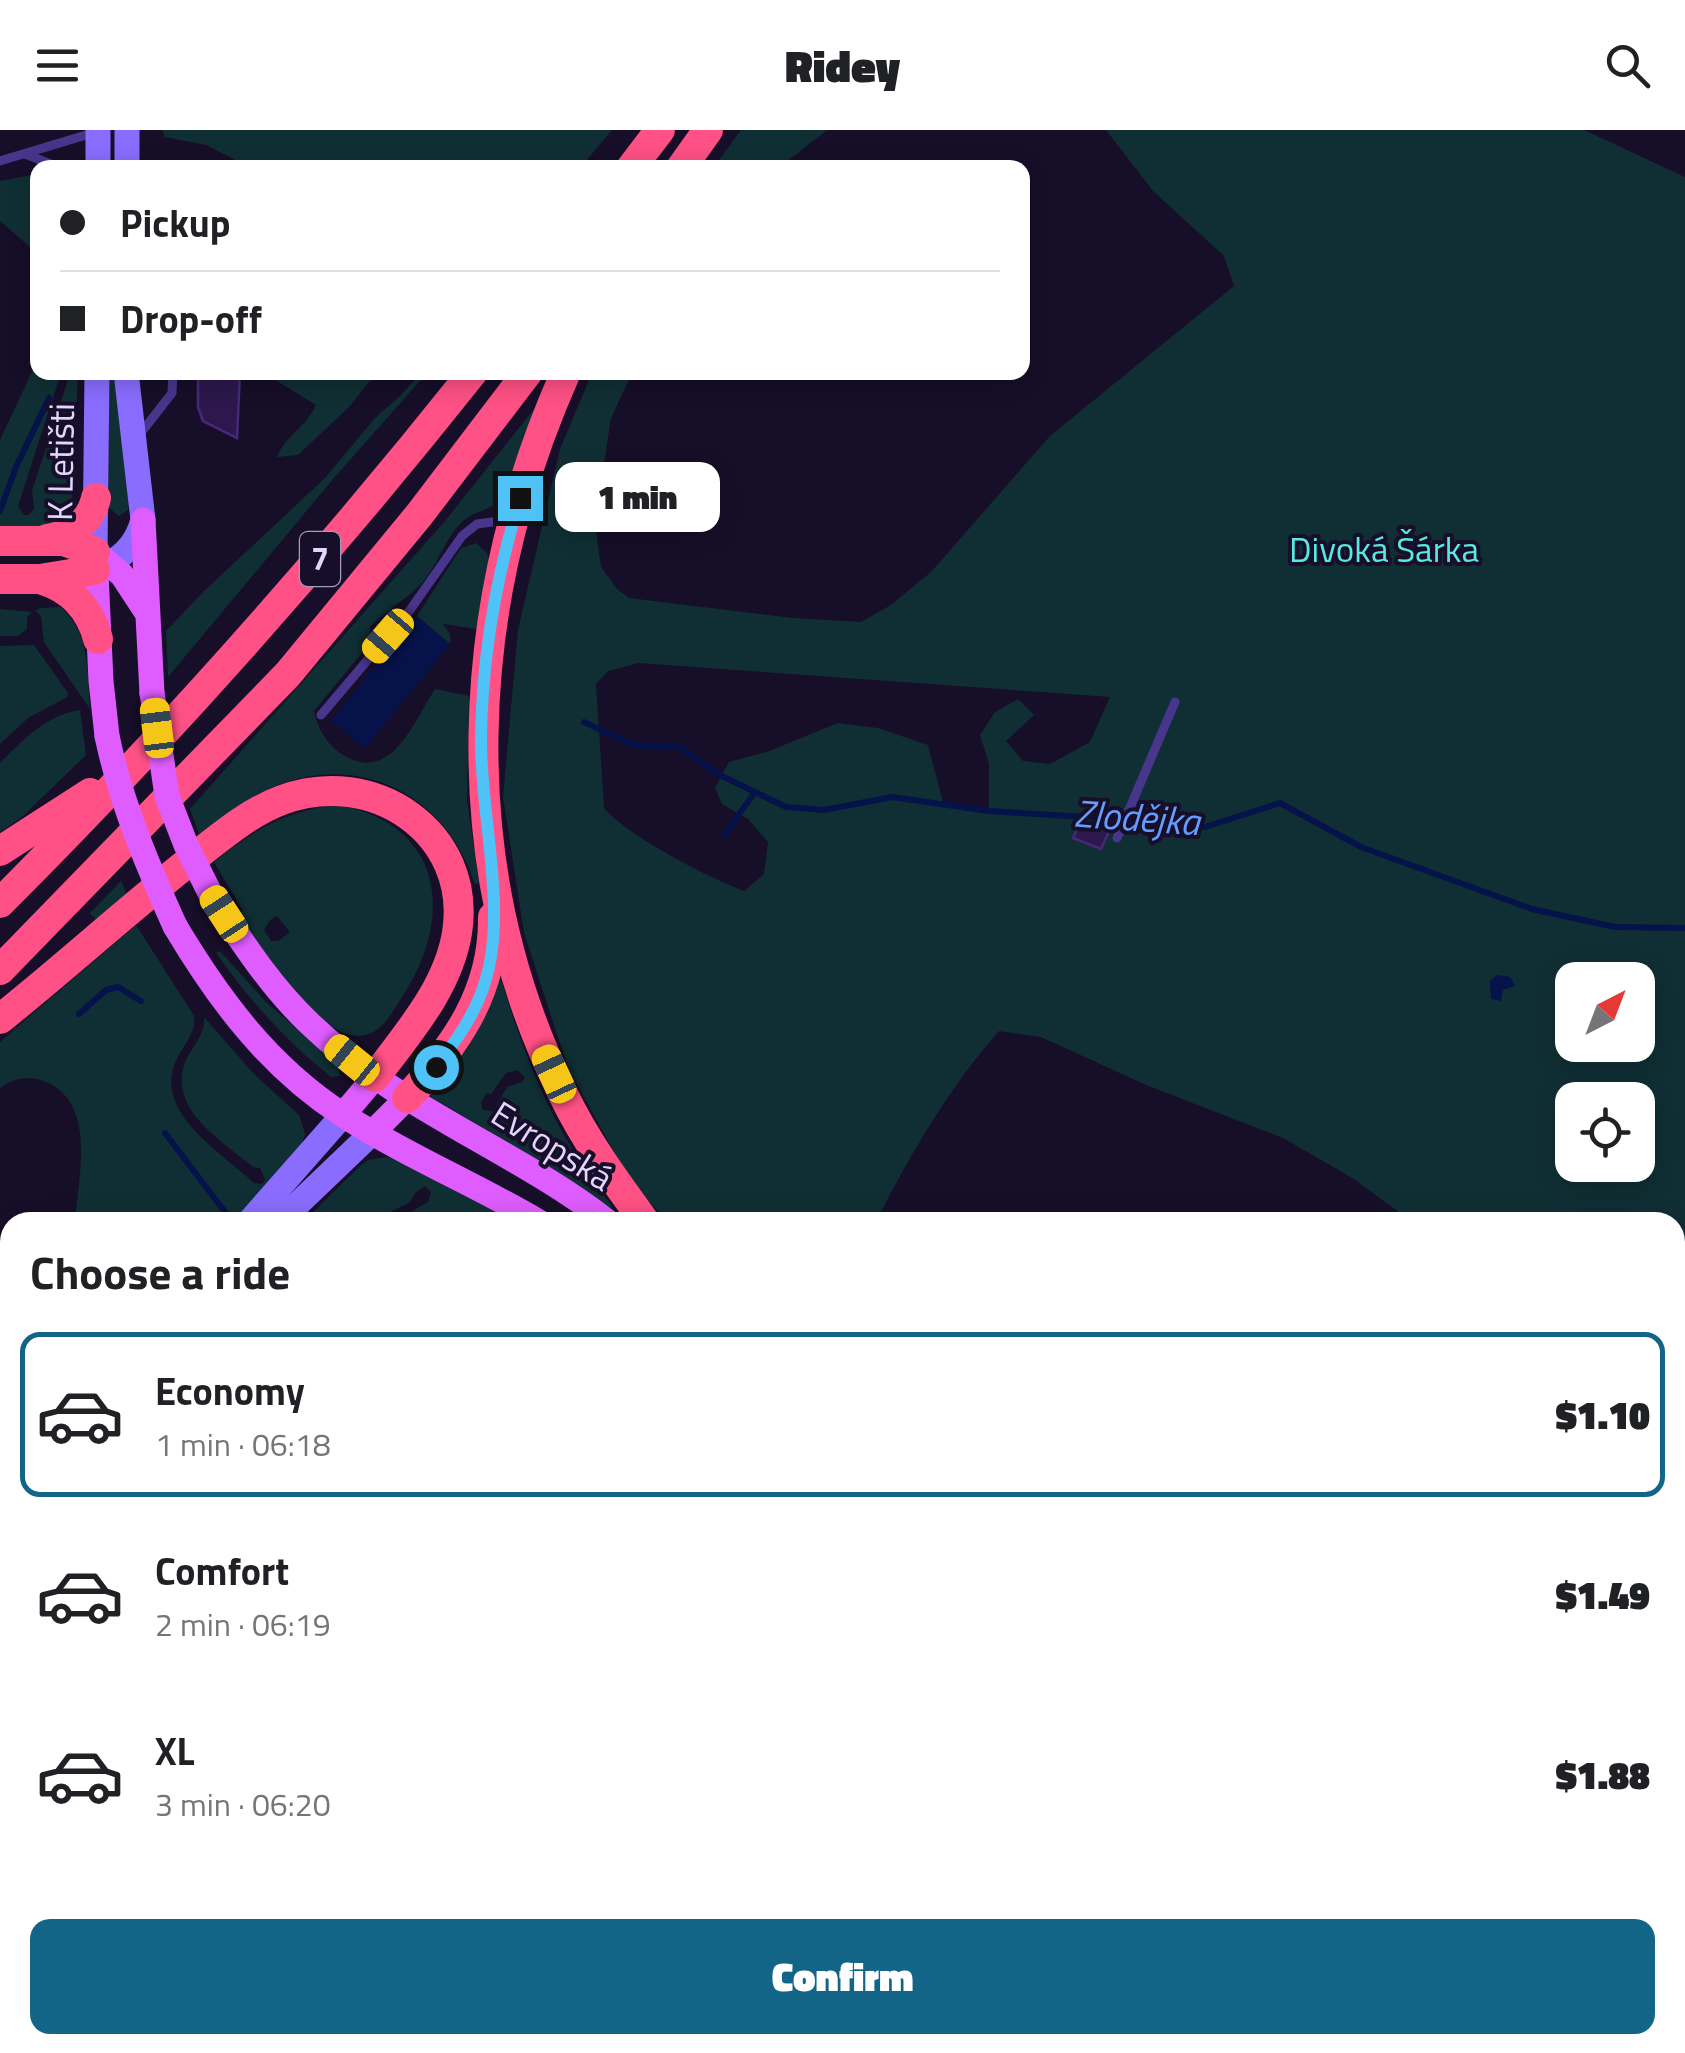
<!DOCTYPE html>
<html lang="en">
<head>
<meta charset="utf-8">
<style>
	:root { --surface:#fff; --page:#f2f2f2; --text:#202124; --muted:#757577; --line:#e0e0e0; --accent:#126587 }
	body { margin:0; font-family:"Titillium Web",sans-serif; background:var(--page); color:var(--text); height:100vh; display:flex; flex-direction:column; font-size:38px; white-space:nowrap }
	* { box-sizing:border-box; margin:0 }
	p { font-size:32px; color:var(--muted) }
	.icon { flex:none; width:55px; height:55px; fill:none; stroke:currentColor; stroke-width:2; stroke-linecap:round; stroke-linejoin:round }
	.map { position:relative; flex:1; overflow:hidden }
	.side { position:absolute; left:0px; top:1082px; width:1685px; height:842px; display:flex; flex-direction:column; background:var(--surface); border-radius:30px 30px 0 0; box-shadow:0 5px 25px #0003 }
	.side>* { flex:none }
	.top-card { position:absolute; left:30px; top:30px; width:1000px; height:220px; border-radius:20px; box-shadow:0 5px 25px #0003; display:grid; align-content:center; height:220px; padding:0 30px; background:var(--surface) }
	.needle { width:65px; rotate:42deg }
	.fabs { position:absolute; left:1555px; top:832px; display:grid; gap:20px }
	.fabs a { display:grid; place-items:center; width:100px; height:100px; border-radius:20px; background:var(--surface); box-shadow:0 5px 25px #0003; font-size:50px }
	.end { position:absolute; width:45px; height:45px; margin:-22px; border:12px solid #4fc3f7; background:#111; box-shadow:0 0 0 5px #111 }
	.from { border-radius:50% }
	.bubble { position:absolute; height:70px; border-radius:20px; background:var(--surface); box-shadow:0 5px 25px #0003; font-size:32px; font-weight:800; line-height:70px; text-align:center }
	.car { position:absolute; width:30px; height:60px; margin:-30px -15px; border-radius:12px; box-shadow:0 0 8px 2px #0007; background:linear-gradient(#f5c518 24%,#345 0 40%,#f5c518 0 76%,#345 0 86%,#f5c518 0) }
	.top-card b { display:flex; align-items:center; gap:35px; height:95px; font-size:38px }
	.top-card b+b { border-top:2px solid var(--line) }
	.top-card i { width:25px; height:25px; background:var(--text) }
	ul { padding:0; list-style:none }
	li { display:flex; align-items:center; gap:30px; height:165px; margin:0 20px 15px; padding:0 10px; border:5px solid transparent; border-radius:20px }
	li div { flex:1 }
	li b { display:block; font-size:38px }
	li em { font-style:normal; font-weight:800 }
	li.active { border-color:var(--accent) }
	li>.icon { width:90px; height:90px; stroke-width:1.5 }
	h2 { padding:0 30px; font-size:45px; line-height:120px }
	.action { display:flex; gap:20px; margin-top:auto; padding:20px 30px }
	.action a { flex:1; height:115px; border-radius:20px; background:var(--accent); color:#fff; font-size:40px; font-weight:800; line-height:115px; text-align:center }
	header { display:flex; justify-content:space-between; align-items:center; height:130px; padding:0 30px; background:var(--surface); font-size:45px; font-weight:800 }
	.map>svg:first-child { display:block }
</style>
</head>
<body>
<header><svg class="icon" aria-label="menu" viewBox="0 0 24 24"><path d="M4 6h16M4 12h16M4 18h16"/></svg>Ridey<svg class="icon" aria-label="search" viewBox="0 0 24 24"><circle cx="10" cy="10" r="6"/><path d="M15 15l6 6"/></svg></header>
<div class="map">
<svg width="1685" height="1923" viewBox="0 0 1685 1923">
	<rect width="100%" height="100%" fill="#170e29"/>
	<g fill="#102f34" fill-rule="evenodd">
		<path d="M162,0H612L581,37L236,38L237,31L206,15L165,7Z"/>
		<path d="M741,0H827L780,37H714Z"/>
		<path d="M1106,0H1584L1685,47V1289L1675,1281V1092H1412L1354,1049L1283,1008L1146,955L1041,907L999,901C950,956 909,1026 876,1092H667L628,1047L568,938L524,803L503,667L518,500L560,319L592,243H632L611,288L595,393L601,437L617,459L629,468L793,488L861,492L891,475L931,442L1050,306L1234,156L1224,126L1153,61ZM639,533L1110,567L1090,612L1050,634L1023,631L1006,611L1034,585L1018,569L995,582L980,605L989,634V681L943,672L928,615L878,598L838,593L769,621L729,632L715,658L722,674L748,689L768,712L764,744L744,761C709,748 626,705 604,678L596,554L608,541ZM1081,691L1109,702L1101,719L1074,708ZM1572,850H1638V915H1572ZM1572,970H1638V1035H1572Z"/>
		<path d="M37,44H38L37,123L0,91V51Z"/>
		<path d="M37,231L38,242L61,243L18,376L24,385H29L34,379L32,361L70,243H78L72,372C62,402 27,396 0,397V310Z"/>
		<path d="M115,242L129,369L128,380L119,386L108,377L109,243Z"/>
		<path d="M279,243L280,242L376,243L350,276L298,325L277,327C286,305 306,297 316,275L277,251Z"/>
		<path d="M421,243H427L334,348L168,547L166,501L202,463L325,348L375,288L400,266Z"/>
		<path d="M546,264L504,366C493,380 477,380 464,390C446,405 437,438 419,456C404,471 385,481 370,497V513L314,581C318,599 327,616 345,626C392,653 414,591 435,559L469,566L467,670L479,753L475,754C445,661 353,618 264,661C241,672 221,691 200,707L190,679L445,391Z"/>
		<path d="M476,413L487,423L489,429L477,499L443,494L450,504V514L417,486L461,418Z"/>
		<path d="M60,477C91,502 87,543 90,579L44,512L41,486L35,481L40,478Z"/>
		<path d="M0,479L32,482L27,487V499L18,506H0Z"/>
		<path d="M34,515L68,563L67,567L28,588L0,614V516Z"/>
		<path d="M80,580L86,625L22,687L0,702V633C23,610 46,585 80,580Z"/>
		<path d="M338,675C442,694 455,784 404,864C395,878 385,898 369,904C361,907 353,906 346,904C312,892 260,815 238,785L243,781L214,732C252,701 289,679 338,675ZM277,786L290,802L278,811H271L264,800L270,790Z"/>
		<path d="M121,751L127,765L96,790L90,783Z"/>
		<path d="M136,795L194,886C197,904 180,918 174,936C157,986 224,1024 254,1053L262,1054L265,1050L260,1038L253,1037C221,1010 166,979 186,930C193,916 206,903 204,887L253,943L299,985L305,1004L302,1014L240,1092H75C78,1048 98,972 44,951C29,945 13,948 0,958V912Z"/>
		<path d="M220,821L265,871L338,935L340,946L331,947C286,911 249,870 216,823Z"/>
		<path d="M500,846C525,930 556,1007 612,1076L610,1078L550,1037L431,967V962ZM517,940L525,947L522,952L507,957L493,981L483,980L481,972L487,963L491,964L506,943Z"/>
		<path d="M387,1027L396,1029L510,1090L393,1092L428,1072L431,1062L425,1056L416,1062L409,1073L369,1092L319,1090L303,1092L360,1036L368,1030Z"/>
		<path d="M1675,1388L1685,1393V1626L1675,1620V1484L1682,1475L1675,1471Z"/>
		<path d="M124,1915H351L352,1923H124Z"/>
		<path d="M431,1915H653L655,1923H430Z"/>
		<path d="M763,1915L1008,1916L1043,1915L1033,1923H764Z"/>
		<path d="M1141,1915H1265L1274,1923H1138Z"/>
		<path d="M1385,1915H1473L1479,1923H1397Z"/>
	</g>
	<g fill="#06124a">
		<path d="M417,486L450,514L365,618L331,590Z"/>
		<path d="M1497,845L1510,847L1515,856L1503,860L1501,871L1491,869L1490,851Z"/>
	</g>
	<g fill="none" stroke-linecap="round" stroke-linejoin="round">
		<g stroke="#06124a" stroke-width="6">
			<path d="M0,381L16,337L49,268"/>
			<path d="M584,592L634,615L680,617L718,644L786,677L824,680L892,667L989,681L1137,690L1205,697L1280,673L1361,717L1532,779L1615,797L1685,798"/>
			<path d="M725,704L755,662"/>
			<path d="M79,884L106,860L118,857L141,871"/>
			<path d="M165,1003L228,1086"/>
			<path d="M91,1915V1923"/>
			<path d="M128,1915V1916"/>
		</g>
	</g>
	<g fill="#2c184c" stroke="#47287a" stroke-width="2.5">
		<path d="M198,242H240L237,308L203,291L198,277Z"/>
		<path d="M1081,691L1109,701L1101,719L1073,708Z"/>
		<path d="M0,1231H10V1307L7,1299H0Z"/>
		<rect x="28" y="1915" width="50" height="8"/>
		<path d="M404,1915H431L430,1923H404Z"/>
		<path d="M680,1915L681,1923H655L654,1917Z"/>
		<path d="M736,1915H762L764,1923H737Z"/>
	</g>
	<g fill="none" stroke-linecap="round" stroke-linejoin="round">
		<g stroke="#48358c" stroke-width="9">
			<path d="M25,24L61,38"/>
			<path d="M0,31L93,3"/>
			<path d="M266,242V244"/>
			<path d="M140,304L172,263L173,242"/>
			<path d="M321,585L410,480L462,406L477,394L506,390"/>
			<path d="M1117,708L1175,572"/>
		</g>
		<g stroke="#48358c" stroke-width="18">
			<path d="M0,1495H10"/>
			<path d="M0,1857L10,1859"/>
			<path d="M707,1915L709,1923"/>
			<path d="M1080,1915L1087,1923"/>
			<path d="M372,1923L373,1915"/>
		</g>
		<g stroke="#8a6dff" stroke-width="25">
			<path d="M98,38V0"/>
			<path d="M127,38V0"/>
			<path d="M95,422L97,242"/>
			<path d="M95,440C120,431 136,416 143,390L126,242"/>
			<path d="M249,1092L343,985"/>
			<path d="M279,1092L372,1003"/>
			<path d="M109,1915V1923"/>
		</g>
		<g stroke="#df5dff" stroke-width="25">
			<path d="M143,390L152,563"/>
			<path d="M95,422L101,551L107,606"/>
			<path d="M95,422L122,445L145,480"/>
			<path d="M212,767C242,812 271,857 310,894C397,978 514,1019 608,1092"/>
			<path d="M175,796C219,870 269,937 343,985C405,1025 475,1054 539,1092"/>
			<path d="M343,985L375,947"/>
			<path d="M372,1003L407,968"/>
			<path d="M1309,1915L1316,1923"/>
			<path d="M1349,1915L1356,1923"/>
		</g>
		<g stroke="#ff5185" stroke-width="30">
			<path d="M631,38L660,0"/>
			<path d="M681,38L708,0"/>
			<path d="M566,242C463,473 450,735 563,964C585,1010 615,1051 645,1092"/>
			<path d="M47,409C71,405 90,394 96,368"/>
			<path d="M0,411H64L95,422"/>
			<path d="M0,449H40L95,440"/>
			<path d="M40,449C71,458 90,478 98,509"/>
			<path d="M0,721L90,663"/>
			<path d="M0,773C168,605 325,428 473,242"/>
			<path d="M0,840L288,544L419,385L528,242"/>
			<path d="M0,889C64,838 124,783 187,733C217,710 247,683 282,670C372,636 473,702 457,803C448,858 408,903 375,947"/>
			<path d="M407,968C456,915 494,862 493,787"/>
		</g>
		<g stroke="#df5dff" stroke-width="25">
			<path d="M152,563L167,666L186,715L212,767"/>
			<path d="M107,606C121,673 147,734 175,796"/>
		</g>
	</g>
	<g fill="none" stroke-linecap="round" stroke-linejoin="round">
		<path stroke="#4fc3f7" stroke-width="12" d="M436,937C456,911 476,883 485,852C508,780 480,684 481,609C482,527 496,447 520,368"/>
	</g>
	<g text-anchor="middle" stroke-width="8" stroke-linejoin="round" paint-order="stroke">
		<rect fill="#170e29" stroke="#a59abf" stroke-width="2.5" x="300" y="402" width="40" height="54" rx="8"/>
		<g font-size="32" font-weight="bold" fill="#e2d6ff">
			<text x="320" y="440">7</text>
		</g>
		<g font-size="35" fill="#e2d6ff" stroke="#170e29">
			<text transform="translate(61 332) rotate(-89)" y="12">K Letišti</text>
			<text transform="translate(552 1016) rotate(32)" y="12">Evropská</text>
		</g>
		<g font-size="35" fill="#57eae0" stroke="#170e29">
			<text x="1384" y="432">Divoká Šárka</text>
		</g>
		<g font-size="38" font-style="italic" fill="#649cff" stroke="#170e29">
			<text transform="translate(1137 688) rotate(4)" y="13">Zlodějka</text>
		</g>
	</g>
</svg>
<div class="fabs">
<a><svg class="needle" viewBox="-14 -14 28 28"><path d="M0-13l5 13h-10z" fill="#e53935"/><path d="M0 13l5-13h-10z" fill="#757577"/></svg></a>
<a><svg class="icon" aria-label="locate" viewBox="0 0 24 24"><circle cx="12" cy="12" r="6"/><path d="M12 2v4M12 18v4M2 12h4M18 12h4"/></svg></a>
</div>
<i class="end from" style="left:436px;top:937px"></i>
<i class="end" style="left:520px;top:368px"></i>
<div class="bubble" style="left:555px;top:332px;width:165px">1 min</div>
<i class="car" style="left:388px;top:506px;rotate:221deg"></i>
<i class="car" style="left:157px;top:598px;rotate:353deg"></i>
<i class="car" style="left:224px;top:784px;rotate:327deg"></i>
<i class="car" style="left:352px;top:930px;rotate:309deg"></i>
<i class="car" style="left:554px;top:944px;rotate:335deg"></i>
<div class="top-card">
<b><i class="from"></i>Pickup</b>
<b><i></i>Drop-off</b>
</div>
<section class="side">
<h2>Choose a ride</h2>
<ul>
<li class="active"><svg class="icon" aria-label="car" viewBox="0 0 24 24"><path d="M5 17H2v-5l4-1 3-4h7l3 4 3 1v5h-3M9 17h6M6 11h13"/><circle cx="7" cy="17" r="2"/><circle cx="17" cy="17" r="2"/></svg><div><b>Economy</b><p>1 min · 06:18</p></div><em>$1.10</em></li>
<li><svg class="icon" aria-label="car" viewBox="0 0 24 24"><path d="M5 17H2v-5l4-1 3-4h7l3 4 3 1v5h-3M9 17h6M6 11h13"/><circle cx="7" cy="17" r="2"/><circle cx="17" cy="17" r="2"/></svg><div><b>Comfort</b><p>2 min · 06:19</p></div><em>$1.49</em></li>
<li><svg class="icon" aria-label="car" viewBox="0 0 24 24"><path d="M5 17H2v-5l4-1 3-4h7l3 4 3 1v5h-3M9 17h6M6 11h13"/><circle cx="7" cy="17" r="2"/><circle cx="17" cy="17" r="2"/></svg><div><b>XL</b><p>3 min · 06:20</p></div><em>$1.88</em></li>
</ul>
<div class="action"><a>Confirm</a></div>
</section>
</div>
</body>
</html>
